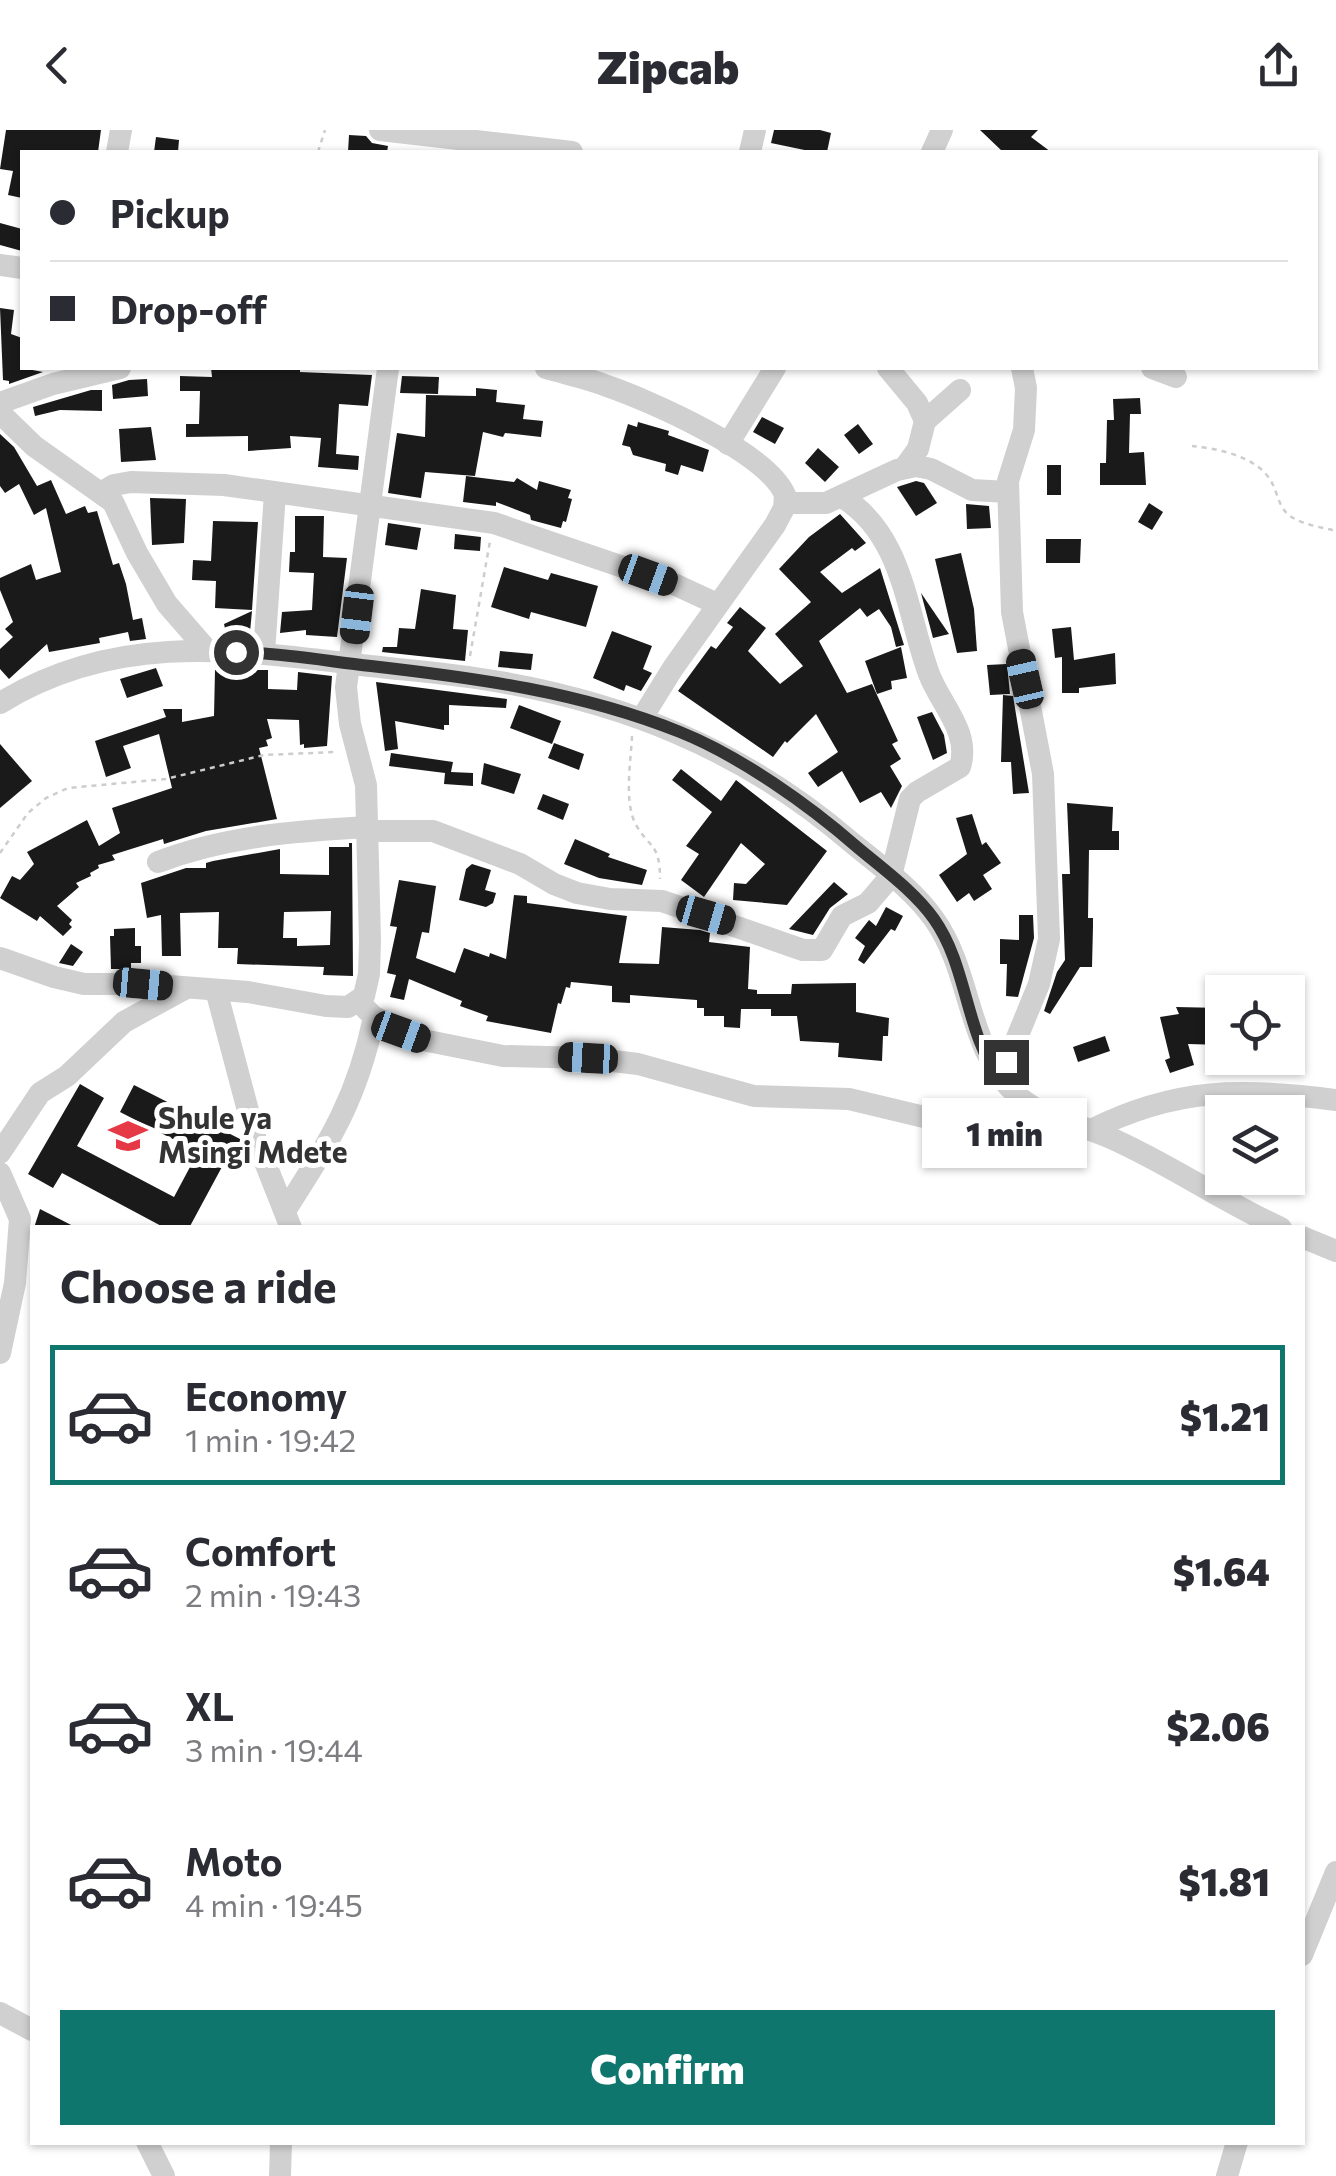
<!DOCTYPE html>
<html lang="en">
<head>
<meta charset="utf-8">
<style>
	:root { --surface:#fff; --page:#f2f2f3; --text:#2b2b33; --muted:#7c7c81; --line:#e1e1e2; --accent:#0f766e }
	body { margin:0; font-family:Commissioner,sans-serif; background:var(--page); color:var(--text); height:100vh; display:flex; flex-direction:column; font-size:38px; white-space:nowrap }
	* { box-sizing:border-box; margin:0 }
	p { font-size:32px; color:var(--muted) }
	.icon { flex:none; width:55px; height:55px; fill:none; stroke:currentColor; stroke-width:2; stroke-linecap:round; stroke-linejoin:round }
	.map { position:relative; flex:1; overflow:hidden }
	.details { position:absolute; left:30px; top:1095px; width:1275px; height:920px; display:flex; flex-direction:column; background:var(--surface); border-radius:0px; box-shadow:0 2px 8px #0004 }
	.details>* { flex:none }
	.hud { position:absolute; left:20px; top:20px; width:1298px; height:220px; border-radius:0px; box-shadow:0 2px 8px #0004; display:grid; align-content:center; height:220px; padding:0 30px; background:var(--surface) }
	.fabs { position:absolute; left:1205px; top:845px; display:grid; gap:20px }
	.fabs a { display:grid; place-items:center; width:100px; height:100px; border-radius:0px; background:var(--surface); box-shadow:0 2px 8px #0004; font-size:50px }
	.end { position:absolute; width:45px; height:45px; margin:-22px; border:12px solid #333; background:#fff; box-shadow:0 0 0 5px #fff }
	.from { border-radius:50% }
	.bubble { position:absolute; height:70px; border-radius:0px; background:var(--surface); box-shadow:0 2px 8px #0004; font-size:32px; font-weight:800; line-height:70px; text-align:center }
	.car { position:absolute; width:30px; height:60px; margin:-30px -15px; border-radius:12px; box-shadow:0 0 8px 2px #0007; background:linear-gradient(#222 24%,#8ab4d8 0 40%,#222 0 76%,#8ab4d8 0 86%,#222 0) }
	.hud b { display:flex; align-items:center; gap:35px; height:95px; font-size:38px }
	.hud b+b { border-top:2px solid var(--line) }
	.hud i { width:25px; height:25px; background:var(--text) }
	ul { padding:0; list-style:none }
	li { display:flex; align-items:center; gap:30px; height:140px; margin:0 20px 15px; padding:0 10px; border:5px solid transparent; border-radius:0px }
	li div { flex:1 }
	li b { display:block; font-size:38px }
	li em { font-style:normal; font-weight:800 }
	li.selected { border-color:var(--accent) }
	li>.icon { width:90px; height:90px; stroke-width:1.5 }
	h2 { padding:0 30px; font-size:45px; line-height:120px }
	.cta { display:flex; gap:20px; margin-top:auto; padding:20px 30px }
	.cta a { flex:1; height:115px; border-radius:0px; background:var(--accent); color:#fff; font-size:40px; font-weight:800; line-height:115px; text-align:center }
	header { display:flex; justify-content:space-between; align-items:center; height:130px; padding:0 30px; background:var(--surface); font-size:45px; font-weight:800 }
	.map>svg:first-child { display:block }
</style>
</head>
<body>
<header><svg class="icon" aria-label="back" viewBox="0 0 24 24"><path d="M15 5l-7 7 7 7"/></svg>Zipcab<svg class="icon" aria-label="share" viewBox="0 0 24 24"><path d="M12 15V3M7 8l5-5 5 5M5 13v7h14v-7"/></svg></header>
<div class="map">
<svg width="1336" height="2046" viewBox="0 0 1336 2046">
	<rect width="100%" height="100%" fill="#fff"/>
	<g fill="#1a1a1a" fill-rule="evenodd">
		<path d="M6,0H101L98,22H22V68L8,65L13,41L0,39Z"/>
		<path d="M774,0H820L831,3L827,22H814L771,13Z"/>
		<path d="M980,0H1038L1031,7L1051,22H1003Z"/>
		<path d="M349,5L366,6L372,13L388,16L387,22H348Z"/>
		<path d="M156,7L179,10L178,22H154Z"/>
		<path d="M0,93L22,99V121L0,115Z"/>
		<path d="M0,178L14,180L11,204L22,208V238L43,242L9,254V251L3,250Z"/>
		<path d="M211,238H300V242L372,245L368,276L339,274L336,324L359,326L358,340L318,337L321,308L290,306L291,318L248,321V306L186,307V294H199L200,261H180V246L212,247Z"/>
		<path d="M402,246L439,247L438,264L400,263Z"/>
		<path d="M147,249L148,266L113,269L112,255L129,250Z"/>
		<path d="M476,258L497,260L496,272L525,275L523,289L543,291L541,307L505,303L503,307L483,302L475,346L425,342L421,368L388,363L397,303L425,307L426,265L476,266Z"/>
		<path d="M91,260H102V281L60,280L35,286L33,277Z"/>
		<path d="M1140,268L1141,284H1130L1129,323L1144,322L1146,355H1100V333H1106L1107,290H1114L1113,269Z"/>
		<path d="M762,287L784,298L775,314L753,302Z"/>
		<path d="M638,292L669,301L668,305L709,320L703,342L681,335L678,345L665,341L666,334L633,325L630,317L622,315L628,294L637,297Z"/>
		<path d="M858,294L873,314L859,324L844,305Z"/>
		<path d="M151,297L156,330L121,332L119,299Z"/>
		<path d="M0,304L14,317L37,356L51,350L66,384L85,376L88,383L97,381L113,435L119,433L126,454L133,490L142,488L146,509L130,511L128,502L99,508L100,513L49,522L47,514L9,549L0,539V519L13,507L5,499L13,492L0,460V448L31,434L36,450L61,442L46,378L34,385L19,354L5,363L0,356Z"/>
		<path d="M818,318L839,337L825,352L805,333Z"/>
		<rect x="1047" y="335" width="14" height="30"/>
		<path d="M466,346L514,352L517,348L537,360L539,351L571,360L568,368L572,369L566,392L563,391L561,398L531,390L530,385L496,372V376L463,372Z"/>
		<path d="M916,351L924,353L937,373L916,386L897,357Z"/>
		<path d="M150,368L186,369L184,413L152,415Z"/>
		<path d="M1149,373L1163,382L1152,400L1138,392Z"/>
		<path d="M966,374L989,376L991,398L967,399Z"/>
		<path d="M840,384L866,413L855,421L852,418L820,442L842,463L880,438L904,515L896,517L891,497L879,479L867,487L860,478L819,511L847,563L872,554L898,611L892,614L901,629L890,636L902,656L891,678L881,662L860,673L842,641L818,657L808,643L838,622L816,584L787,613L785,611L773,627L678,561L711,516L716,519L733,497L727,493L740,477L766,498L748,521L780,554L803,536L775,504L811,472L779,439L809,407Z"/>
		<path d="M295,386H324L323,427L347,428L337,507L306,505V500L280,503L282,482L312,480L314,443L289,442L290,422H295Z"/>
		<path d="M213,391L258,392L252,480L215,478L216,451L192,450L193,430L211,431Z"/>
		<path d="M388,393L421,398L417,420L385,415Z"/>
		<path d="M455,404L481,407L480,421L454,419Z"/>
		<path d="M1046,409H1081L1080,433H1046Z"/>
		<path d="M961,423L974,479L977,521L957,523L935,429Z"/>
		<path d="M504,437L548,450L551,443L598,456L586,497L531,482L529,489L491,477Z"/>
		<path d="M421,459L456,465L453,499L468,500L465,531L382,522L383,517H397L399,498L415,499Z"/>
		<path d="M921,463L949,504L933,508Z"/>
		<path d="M252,481L250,502H238L227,507L224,494Z"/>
		<path d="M1071,497L1074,530L1115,523L1116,554L1079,558V563H1062V527L1055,528L1052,499Z"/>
		<path d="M612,501L652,516L643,539L652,543L641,561L626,555L624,561L593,548Z"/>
		<path d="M901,517L907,548L891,551L892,559L877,564L865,531Z"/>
		<path d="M500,521L533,524L531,540L498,537Z"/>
		<path d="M1007,534L1010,564L990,565L987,535Z"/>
		<path d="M156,538L163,556L127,568L120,549Z"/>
		<path d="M215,540H268V559L297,560L298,542L332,546L327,616L304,618V614L300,615L299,590L267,589L272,608L266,610L268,616L259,618L277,689L206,701L164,714L163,709L112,725L115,730L98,735L99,738L90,743L91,746L76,753L79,757L57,776L72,790L69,794L72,797L63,806L40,786L37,791L0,768L12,746L20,750L34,734L27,722L87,690L99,716L120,703L112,678L172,658L159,604L123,616L131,638L106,647L95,611L166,587L163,579H182V592L214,586Z"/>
		<path d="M376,552L507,569L506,578L449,575V595H444V600L395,591L398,619L385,621Z"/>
		<path d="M1003,565L1013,566L1029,663L1013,664L1011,632H1001Z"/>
		<path d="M519,575L561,591L552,614L510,598Z"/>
		<path d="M932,582L944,605L947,623L933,630L917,587Z"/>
		<path d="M554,613L584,624L579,640L548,628Z"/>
		<path d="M0,614L32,651L0,678Z"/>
		<path d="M391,623L453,632L451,642L473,643V656L444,654L445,643L389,636Z"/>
		<path d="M484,633L521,644L514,664L481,654Z"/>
		<path d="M681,639L721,671L736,650L827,721L787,775L733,770L734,753L746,754L765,734L741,713L704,767L681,750L699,724L686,716L712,682L672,650Z"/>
		<path d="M543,664L569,674L563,690L537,679Z"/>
		<path d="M1067,673L1113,677L1112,701H1119V720H1089L1088,788H1093V796L1092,837H1080L1050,884L1044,881L1057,842L1065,830L1062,744H1070Z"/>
		<path d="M972,684L982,715L986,712L1001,733L983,745L992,759L974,771L969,763L957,772L939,745L967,724L956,688Z"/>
		<path d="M575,709L610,724L608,727L647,740L642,755L599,748L564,734Z"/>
		<path d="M349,713H352L353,846L323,845L324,837L237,834L238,818H218L219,782L180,783L181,826H162L161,785L147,788L141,753L186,738H206V733L213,731L280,719V744L329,745V717H349ZM331,781L330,815L297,816V808H283L284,782Z"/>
		<path d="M472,734L491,740L485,760L496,763L493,773L486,777L459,770L466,739Z"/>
		<path d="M399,750L436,756L429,803L422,802L416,828L455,843L464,818L489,827L490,823L506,829L514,765L527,766V773L627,786L619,833L659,834L662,797L700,800L710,803L709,812L750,817L748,859L757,860V864H791L792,854L856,853V882L889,888L888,906H883L882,931L838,927L839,913L800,911L797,886H771V879H741L740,898L724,897V886H704V878H697V870L630,865V873L612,872V856L571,852L570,858L566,857L561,874L558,873L551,903L486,891L488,886L460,876L462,871L409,849L404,870L390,867L396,845L387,843L397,797L390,796Z"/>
		<path d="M834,752L848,764L830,778L813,805L789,799Z"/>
		<path d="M886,777L903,786L895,801L891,799L864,834L858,830L865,816L855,808L869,790L876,796Z"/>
		<path d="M1019,785H1033L1034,808L1018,867L1006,866L1007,834H1000V809L1019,810Z"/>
		<path d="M135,798V816H141V833H131V839H111L110,806H114V799Z"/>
		<path d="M71,814L83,822L73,836L59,833Z"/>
		<path d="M1176,877L1222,878V915L1188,914L1194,935L1170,943L1165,930L1170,928L1160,887L1179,884Z"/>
		<path d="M1105,906L1110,921L1078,932L1073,917Z"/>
		<path d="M80,954L104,968L77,1016L174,1067L198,1022L120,982L134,955L240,1009L245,1022L235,1041L223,1035L189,1098H165L62,1043L53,1058L28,1044Z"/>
		<path d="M40,1079L77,1098H34Z"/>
	</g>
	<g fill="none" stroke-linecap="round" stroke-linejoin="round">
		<g stroke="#cdcdcd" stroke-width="2.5" stroke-dasharray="5 5" stroke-linecap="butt">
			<path d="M318,22L325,0"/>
			<path d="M1192,316C1219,319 1256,326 1271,351C1278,363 1278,377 1290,386C1303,395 1321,397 1336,401"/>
			<path d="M470,526L490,411"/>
			<path d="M632,606C631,630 624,670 635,693C649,719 660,712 660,749"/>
			<path d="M0,723L28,683L46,668L68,658L166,649L264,625L335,622"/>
		</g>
		<g stroke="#d0d0d0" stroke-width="22">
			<path d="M380,0L572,22"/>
			<path d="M117,22L121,0"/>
			<path d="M750,22L755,0"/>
			<path d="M932,22L942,0"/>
			<path d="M0,135L22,138"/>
			<path d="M546,238C566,244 587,248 607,256C651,271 768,323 785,365L784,378L775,395L673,538L642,588"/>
			<path d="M888,238L917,273L925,291"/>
			<path d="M1152,238L1176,247"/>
			<path d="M0,273L53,254L120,238"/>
			<path d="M0,283L34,316L113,372L137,423L167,474L207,520"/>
			<path d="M728,314L775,238"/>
			<path d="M905,337L918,319L925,291L960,260"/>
			<path d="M102,362L114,355L131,352L224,355L494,393L676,455L717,474"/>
			<path d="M785,373H826L897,340L916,336L931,339L972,360L1008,362"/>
			<path d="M264,523L275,363"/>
			<path d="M0,573C111,505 223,518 346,533C391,539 437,542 482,549C622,571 743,619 851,712C879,735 913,759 934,789C973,844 966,918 1017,965C1042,988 1076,993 1106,1006C1167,1032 1221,1071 1281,1098"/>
			<path d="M368,701H433L520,734L554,754L577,763L610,769L662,771L803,820H822L842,786L868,773L891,746L910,669L917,662L960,637C971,602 940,574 929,544C906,482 904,405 842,367"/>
			<path d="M158,732C225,706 296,701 368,697"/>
			<path d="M0,828L54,847L84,854H143L248,862L326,876L348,877L364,866L369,844L370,811L366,655L350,594L346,557L388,238"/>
			<path d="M216,860L255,1007L291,1098"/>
			<path d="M359,872L374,887L423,910L503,926L588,928L638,934L754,966L849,969L945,992L986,998L1005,995L1035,978"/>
			<path d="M1000,949L1039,854L1049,809L1043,644L1012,482L1008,351L1024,300L1026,258L1022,238"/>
			<path d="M1091,1000C1176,957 1243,958 1336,970"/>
			<path d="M0,1023L40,963L67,946L124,892L186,858"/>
			<path d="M0,1043L20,1089L15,1153L0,1223"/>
			<path d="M285,1081C329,1012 357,970 374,887"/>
			<path d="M1302,1107L1336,1121"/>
			<path d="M1302,1825L1336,1742"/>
			<path d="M0,1883L32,1900"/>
			<path d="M147,2012L164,2046"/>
			<path d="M280,2046L281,2012"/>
			<path d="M1227,2046L1237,2012"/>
		</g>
	</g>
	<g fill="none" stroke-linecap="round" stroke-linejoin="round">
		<path stroke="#333" stroke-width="12" d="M236,522C281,523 326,531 371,536C476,548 581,562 680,602C740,626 809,675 857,717C883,739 914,761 934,789C968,837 965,903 1000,949L1006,932"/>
	</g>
	<defs>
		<g id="school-bare" transform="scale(3)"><path d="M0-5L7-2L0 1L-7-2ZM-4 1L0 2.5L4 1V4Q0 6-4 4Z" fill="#e63946" stroke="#fff" stroke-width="2.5" paint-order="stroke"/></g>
	</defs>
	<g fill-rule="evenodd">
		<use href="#school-bare" x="128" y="1006"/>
	</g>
	<g text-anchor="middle" stroke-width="10" stroke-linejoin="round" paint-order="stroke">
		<g font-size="30" font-weight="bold" fill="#333" stroke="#fff" text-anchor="start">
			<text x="158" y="999">Shule ya<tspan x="158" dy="34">Msingi Mdete</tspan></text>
		</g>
	</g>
</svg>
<div class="fabs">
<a><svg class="icon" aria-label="locate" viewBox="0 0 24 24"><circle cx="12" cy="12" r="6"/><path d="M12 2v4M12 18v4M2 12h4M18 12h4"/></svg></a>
<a><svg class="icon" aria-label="layers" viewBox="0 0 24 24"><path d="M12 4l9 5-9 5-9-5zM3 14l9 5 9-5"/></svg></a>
</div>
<i class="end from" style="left:236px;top:522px"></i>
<i class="end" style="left:1006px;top:932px"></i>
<div class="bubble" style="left:922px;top:968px;width:165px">1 min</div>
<i class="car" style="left:648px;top:445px;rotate:110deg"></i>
<i class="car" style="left:357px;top:484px;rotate:187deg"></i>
<i class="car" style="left:1025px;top:549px;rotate:347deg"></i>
<i class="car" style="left:706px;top:785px;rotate:106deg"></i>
<i class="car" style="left:143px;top:854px;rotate:95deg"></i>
<i class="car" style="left:401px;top:902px;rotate:110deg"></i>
<i class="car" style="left:588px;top:928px;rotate:273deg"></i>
<div class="hud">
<b><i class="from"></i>Pickup</b>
<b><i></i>Drop-off</b>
</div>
<section class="details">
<h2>Choose a ride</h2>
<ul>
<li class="selected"><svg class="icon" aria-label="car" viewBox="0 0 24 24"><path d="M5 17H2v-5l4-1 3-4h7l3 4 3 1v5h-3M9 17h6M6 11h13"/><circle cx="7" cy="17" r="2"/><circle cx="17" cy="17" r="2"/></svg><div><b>Economy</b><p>1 min · 19:42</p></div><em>$1.21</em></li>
<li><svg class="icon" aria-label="car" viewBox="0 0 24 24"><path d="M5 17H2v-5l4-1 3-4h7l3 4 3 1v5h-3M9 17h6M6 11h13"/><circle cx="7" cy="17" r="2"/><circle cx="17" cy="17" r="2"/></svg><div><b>Comfort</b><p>2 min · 19:43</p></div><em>$1.64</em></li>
<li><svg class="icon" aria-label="car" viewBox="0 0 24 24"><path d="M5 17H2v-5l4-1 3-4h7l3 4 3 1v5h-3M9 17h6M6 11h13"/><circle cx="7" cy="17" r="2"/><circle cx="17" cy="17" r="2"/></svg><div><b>XL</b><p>3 min · 19:44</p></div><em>$2.06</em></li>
<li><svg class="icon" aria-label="car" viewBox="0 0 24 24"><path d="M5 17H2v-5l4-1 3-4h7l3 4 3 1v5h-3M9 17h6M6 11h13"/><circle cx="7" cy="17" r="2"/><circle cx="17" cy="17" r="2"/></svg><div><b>Moto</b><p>4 min · 19:45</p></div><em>$1.81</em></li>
</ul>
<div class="cta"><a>Confirm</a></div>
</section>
</div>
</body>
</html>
